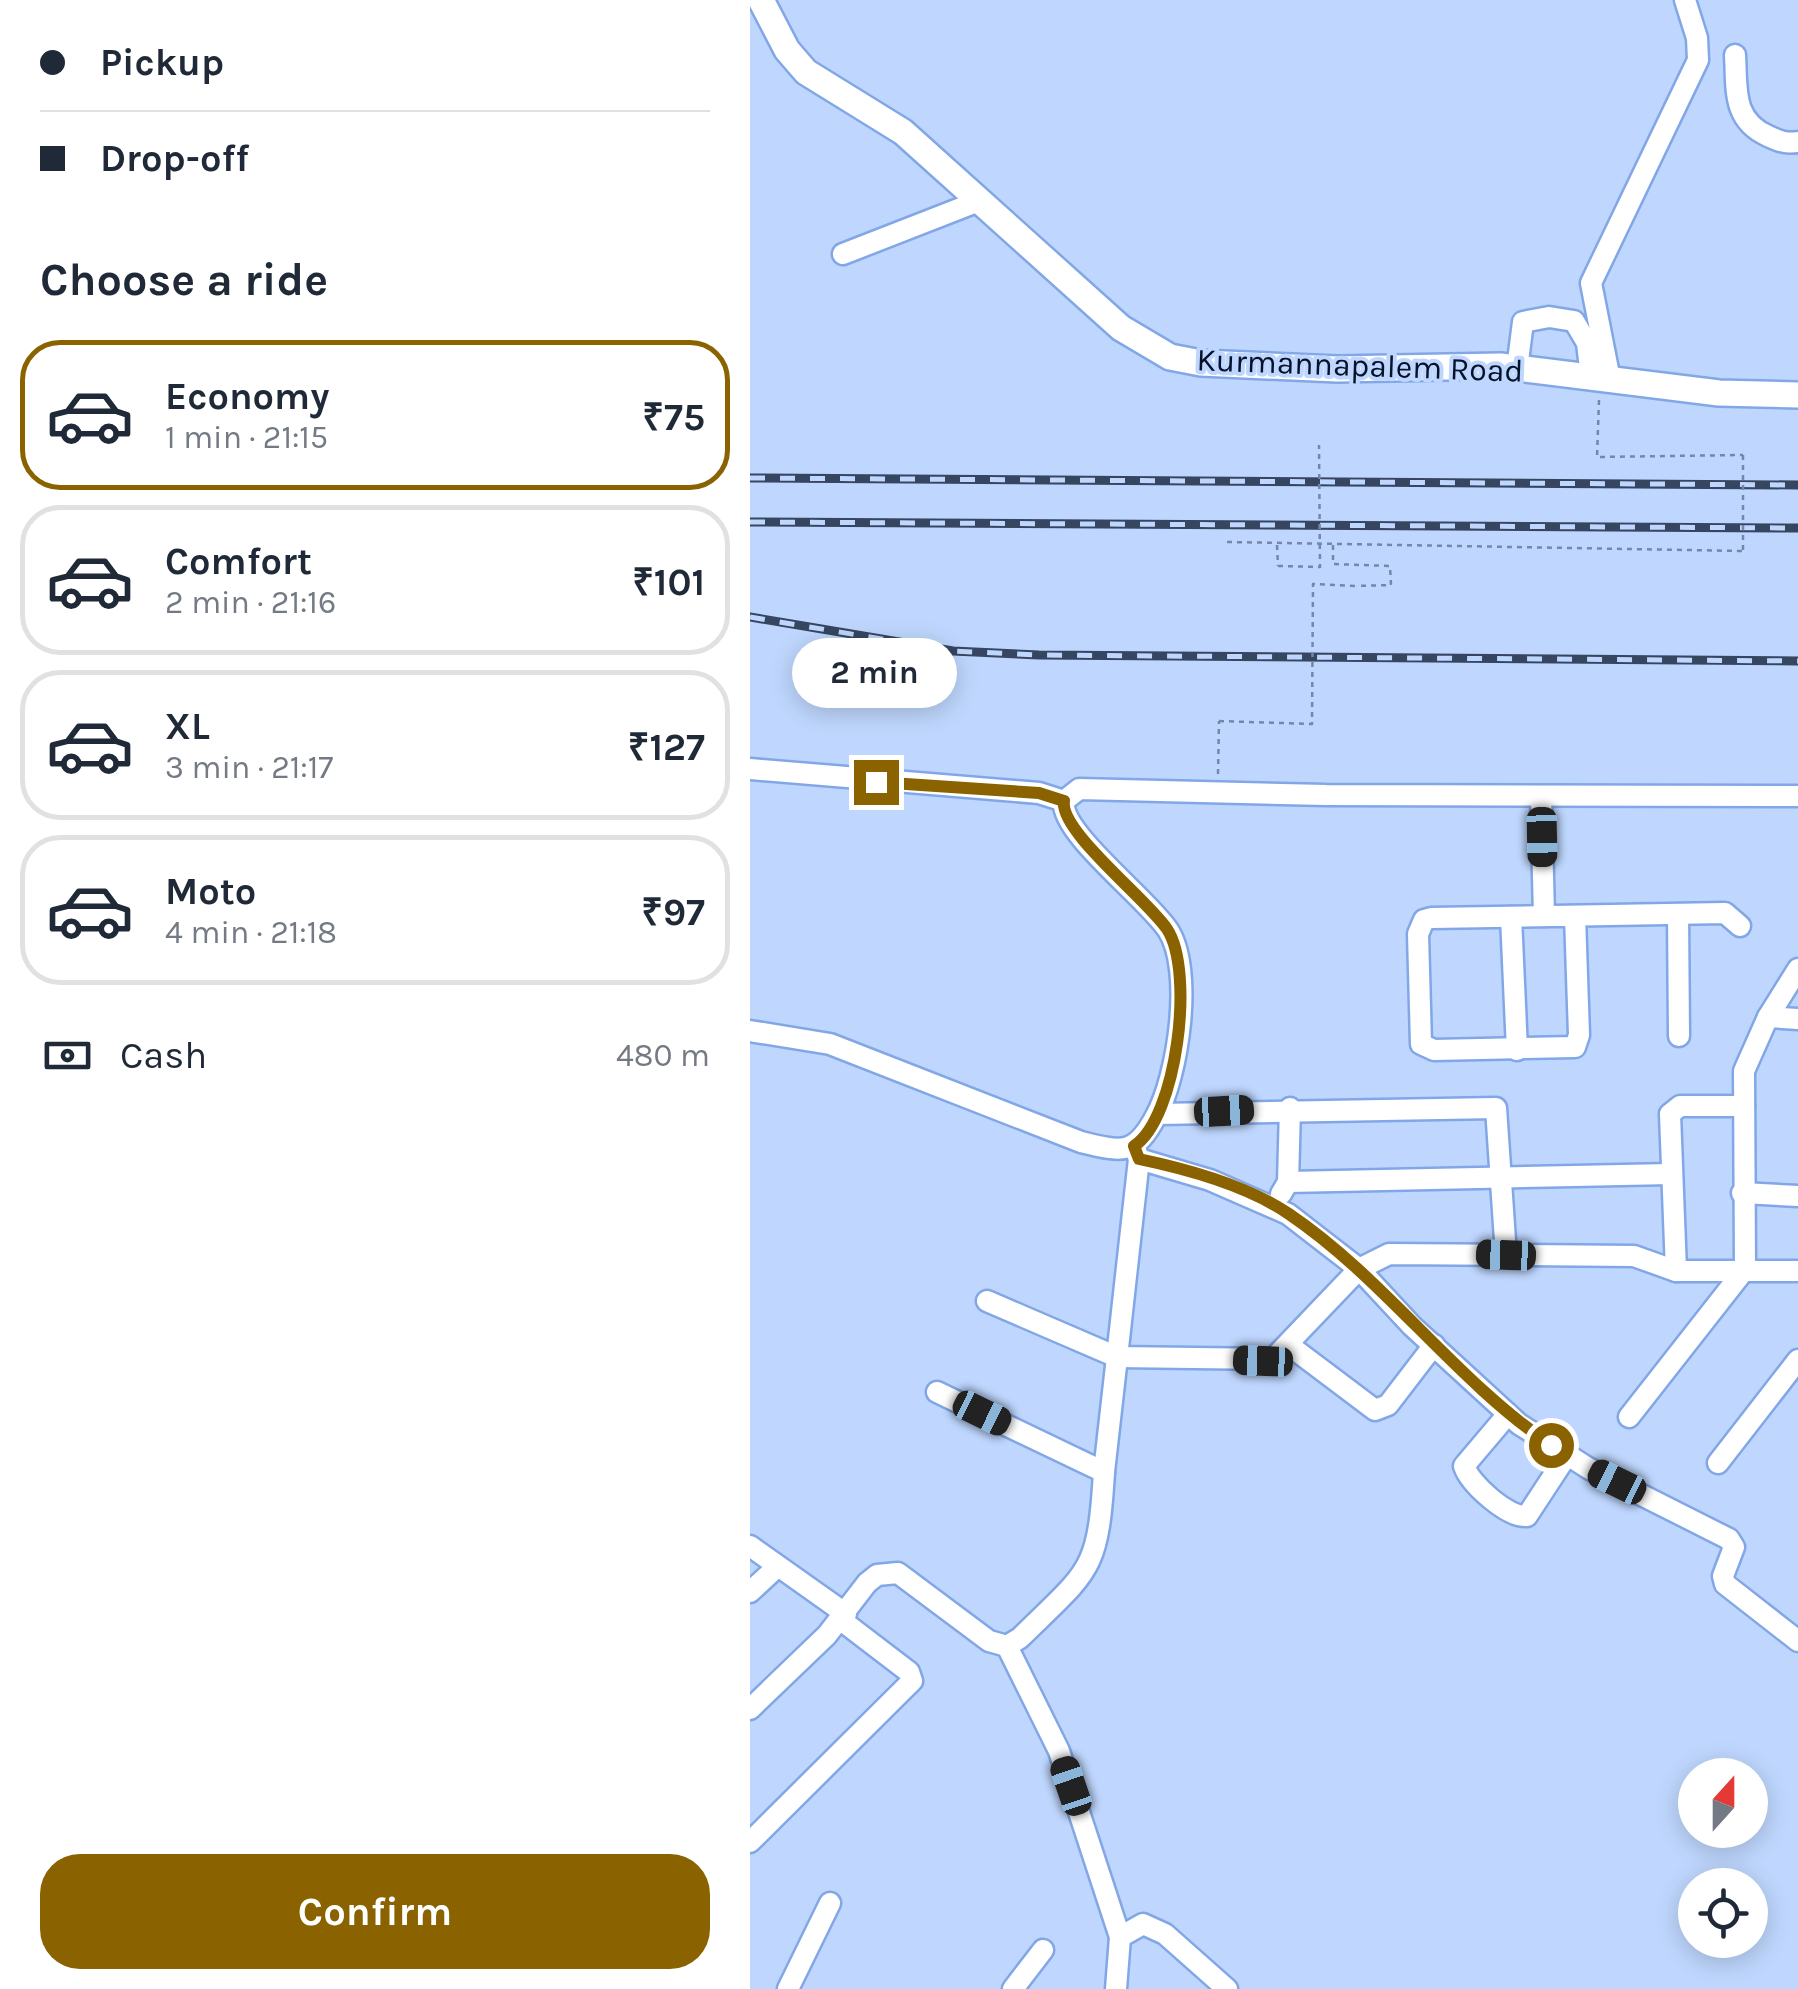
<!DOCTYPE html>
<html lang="en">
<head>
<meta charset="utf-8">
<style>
	:root { --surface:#fff; --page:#f6f6f7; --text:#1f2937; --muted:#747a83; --line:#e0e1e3; --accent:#8a6200 }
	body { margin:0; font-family:Karla,sans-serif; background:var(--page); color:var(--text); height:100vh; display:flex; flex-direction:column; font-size:38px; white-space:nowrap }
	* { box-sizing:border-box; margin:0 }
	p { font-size:32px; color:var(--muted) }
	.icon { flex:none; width:55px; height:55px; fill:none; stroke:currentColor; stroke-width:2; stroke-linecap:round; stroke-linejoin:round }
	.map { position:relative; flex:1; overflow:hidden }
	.sheet { display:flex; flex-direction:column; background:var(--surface); width:750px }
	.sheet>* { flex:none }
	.guide { display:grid; align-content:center; height:220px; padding:0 40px; background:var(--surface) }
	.needle { width:65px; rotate:21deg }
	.tools { position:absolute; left:928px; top:1758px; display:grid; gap:20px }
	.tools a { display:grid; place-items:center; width:90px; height:90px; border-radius:50%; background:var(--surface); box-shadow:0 5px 25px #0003; font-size:50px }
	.end { position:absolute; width:45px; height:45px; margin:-22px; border:12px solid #8a6200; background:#fff; box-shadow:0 0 0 5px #fff }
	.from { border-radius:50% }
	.bubble { position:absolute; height:70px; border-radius:35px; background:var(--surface); box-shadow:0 5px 25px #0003; font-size:32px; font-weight:700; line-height:70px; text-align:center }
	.car { position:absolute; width:30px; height:60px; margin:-30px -15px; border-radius:12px; box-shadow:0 0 8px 2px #0007; background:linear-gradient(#222 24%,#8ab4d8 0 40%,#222 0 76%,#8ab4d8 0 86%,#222 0) }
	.guide b { display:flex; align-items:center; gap:35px; height:95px; font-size:38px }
	.guide b+b { border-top:2px solid var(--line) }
	.guide i { width:25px; height:25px; background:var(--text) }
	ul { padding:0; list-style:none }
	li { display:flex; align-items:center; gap:30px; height:150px; margin:0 20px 15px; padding:0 20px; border:5px solid var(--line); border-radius:40px }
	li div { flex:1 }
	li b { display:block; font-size:38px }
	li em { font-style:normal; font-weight:700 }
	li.active { border-color:var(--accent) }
	li>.icon { width:90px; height:90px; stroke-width:1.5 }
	h2 { padding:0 40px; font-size:45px; line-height:120px }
	.pay { display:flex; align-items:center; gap:25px; height:110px; padding:0 40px; font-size:38px }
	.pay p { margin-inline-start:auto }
	.action { display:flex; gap:20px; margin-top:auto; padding:20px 40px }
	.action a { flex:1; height:115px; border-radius:40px; background:var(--accent); color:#fff; font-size:40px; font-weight:700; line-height:115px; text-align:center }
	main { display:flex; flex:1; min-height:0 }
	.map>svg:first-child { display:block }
</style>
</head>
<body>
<main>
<section class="sheet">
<div class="guide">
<b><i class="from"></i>Pickup</b>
<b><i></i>Drop-off</b>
</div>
<h2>Choose a ride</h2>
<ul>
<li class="active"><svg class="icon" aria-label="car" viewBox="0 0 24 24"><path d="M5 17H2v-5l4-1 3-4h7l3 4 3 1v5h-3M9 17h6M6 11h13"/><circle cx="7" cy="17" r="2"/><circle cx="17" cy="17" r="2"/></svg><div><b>Economy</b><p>1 min · 21:15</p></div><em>₹75</em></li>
<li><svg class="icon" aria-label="car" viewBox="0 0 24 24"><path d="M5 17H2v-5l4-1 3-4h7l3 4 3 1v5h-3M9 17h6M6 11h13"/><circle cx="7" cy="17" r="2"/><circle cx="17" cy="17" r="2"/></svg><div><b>Comfort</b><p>2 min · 21:16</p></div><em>₹101</em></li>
<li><svg class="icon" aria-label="car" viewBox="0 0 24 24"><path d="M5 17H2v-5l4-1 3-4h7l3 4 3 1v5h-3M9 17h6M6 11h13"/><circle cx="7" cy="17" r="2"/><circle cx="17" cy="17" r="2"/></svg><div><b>XL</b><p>3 min · 21:17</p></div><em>₹127</em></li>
<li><svg class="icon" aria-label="car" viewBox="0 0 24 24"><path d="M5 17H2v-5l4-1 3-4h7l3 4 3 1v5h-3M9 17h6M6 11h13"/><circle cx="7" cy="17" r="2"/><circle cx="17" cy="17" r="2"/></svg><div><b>Moto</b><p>4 min · 21:18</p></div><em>₹97</em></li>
</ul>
<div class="pay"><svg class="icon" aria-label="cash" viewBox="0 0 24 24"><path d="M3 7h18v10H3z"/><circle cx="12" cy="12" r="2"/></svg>Cash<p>480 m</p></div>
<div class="action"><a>Confirm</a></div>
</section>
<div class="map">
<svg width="1048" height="1989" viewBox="0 0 1048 1989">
	<rect width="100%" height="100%" fill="#bfd7fe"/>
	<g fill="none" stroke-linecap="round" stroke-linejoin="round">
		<g stroke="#82a7e6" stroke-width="25">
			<g id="minor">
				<path d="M985,55C987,89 982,120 1018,136C1029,141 1036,144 1048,142"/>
				<path d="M93,254L229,201"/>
				<path d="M767,369L773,322L799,317L824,321L837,343L841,377"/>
				<path d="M860,380L841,283L948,60L947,38L935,0"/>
				<path d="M0,769L289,793L314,801"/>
				<path d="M791,797L794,916"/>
				<path d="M928,914L929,1036"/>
				<path d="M825,916L829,1035L825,1047L684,1050L671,1044L668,934L674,920L681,918C779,917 877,915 975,913L990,926"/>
				<path d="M761,917L767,1050"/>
				<path d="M1018,1017L1048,1019"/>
				<path d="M0,1031L80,1044L331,1142C372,1152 385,1156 406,1116C428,1076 444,970 418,930C398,899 309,832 314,801L329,789L576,795L1048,796"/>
				<path d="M408,1114L746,1108L756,1255"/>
				<path d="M385,1148L389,1159L460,1180L538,1214L609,1269L662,1326L769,1424L838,1468L979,1539L984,1547L973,1576L975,1584L1048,1641"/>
				<path d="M389,1159L367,1357L523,1359L609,1269L639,1254L884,1256L926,1271H1048"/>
				<path d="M538,1182L921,1174"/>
				<path d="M992,1193L1048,1196"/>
				<path d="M531,1194L538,1182L540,1108"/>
				<path d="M926,1271L920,1114L930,1106H994"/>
				<path d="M540,1346L625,1410L638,1405L684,1345"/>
				<path d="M187,1392L354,1472L367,1357L237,1301"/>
				<path d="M758,1414L714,1466C720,1484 758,1518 777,1516L817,1455"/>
				<path d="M879,1417L995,1269L994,1071L1018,1017L1048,969"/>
				<path d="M968,1463L1048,1360"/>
				<path d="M0,1546L96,1614"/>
				<path d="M0,1592L27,1567"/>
				<path d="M257,1646L309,1751L370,1937"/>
				<path d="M0,1709L77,1635L117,1583L127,1575L148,1573L239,1641L257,1646L270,1638C340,1569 348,1573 354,1472"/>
				<path d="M0,1842L162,1681L159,1672L91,1620"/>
				<path d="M38,1989L80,1903"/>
				<path d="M263,1989L293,1950"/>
				<path d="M366,1989L370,1937L393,1924L415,1934L477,1989"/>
			</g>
		</g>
		<g stroke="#82a7e6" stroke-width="30">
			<path id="major" d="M11,0L37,50L56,72L153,132L371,328L420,357L451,363L587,369L750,366L969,393L1048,395"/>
		</g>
		<g stroke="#7487a8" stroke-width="2.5" stroke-dasharray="5 5" stroke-linecap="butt">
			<path d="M849,400L847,457L993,455"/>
			<path d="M477,542L993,551"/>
			<path d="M527,545L528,566"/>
			<path d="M583,545V564L640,566L641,585L606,586"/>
			<path d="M468,774L469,721"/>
		</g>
		<use href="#minor" stroke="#fff" stroke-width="20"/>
		<use href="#major" stroke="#fff" stroke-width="25"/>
		<g stroke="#364661" stroke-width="9">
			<g id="rail">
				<path d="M0,478L1048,485"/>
				<path d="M0,522L1048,528"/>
				<path d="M0,617L203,651L289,655L1048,661"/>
			</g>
		</g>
		<use href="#rail" stroke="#bfd7fe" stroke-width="5" stroke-dasharray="15" stroke-linecap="butt"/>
		<g stroke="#7487a8" stroke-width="2.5" stroke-dasharray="5 5" stroke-linecap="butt">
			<path d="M993,455V551"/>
			<path d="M528,566L570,567L569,445"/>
			<path d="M469,721L562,724L563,584L606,586"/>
		</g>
	</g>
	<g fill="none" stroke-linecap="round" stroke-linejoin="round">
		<path stroke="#8a6200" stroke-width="12" d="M126,782L289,793L314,801C309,831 397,899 417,929C445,971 427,1118 384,1146L389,1159C437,1169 498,1186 539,1214C635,1279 704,1379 801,1445"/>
	</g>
	<g text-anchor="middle" stroke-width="8" stroke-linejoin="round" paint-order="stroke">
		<g font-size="32" fill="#051229" stroke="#bfd7fe">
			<text transform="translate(610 365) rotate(2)" y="11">Kurmannapalem Road</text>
		</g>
	</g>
</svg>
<div class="tools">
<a><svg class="needle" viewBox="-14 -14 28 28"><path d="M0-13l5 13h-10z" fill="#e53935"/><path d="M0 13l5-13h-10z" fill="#747a83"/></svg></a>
<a><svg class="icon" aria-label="locate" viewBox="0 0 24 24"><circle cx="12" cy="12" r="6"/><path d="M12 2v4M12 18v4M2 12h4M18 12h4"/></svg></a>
</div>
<i class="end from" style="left:801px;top:1445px"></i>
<i class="end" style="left:126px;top:782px"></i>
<div class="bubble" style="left:42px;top:638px;width:165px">2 min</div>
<i class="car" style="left:792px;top:837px;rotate:179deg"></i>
<i class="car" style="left:474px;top:1111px;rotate:87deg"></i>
<i class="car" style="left:756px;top:1255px;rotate:272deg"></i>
<i class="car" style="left:513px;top:1361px;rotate:272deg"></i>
<i class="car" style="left:232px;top:1413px;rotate:116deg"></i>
<i class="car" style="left:867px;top:1482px;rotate:296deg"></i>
<i class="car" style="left:321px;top:1786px;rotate:341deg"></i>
</div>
</main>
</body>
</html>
